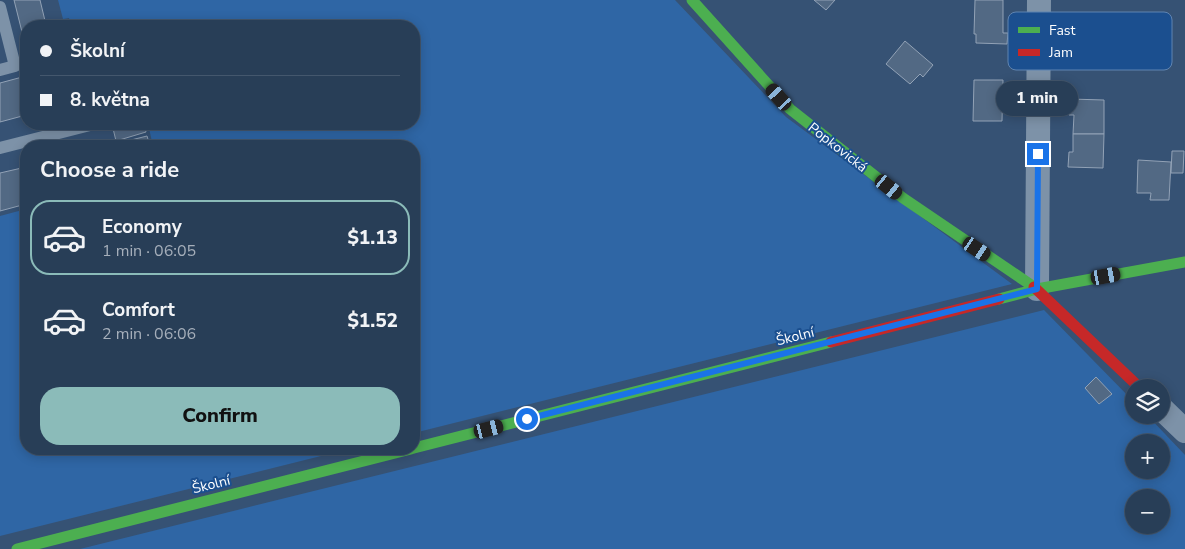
<!DOCTYPE html>
<html lang="en">
<head>
<meta charset="utf-8">
<style>
	:root { --surface:#283e57; --page:#30455d; --text:#f1f3f6; --muted:#a5aeba; --line:#44576d; --accent:#8bbbb9 }
	body { margin:0; font-family:"Nunito Sans",sans-serif; background:var(--page); color:var(--text); height:100vh; display:flex; flex-direction:column; font-size:19px; white-space:nowrap }
	* { box-sizing:border-box; margin:0 }
	p { font-size:16px; color:var(--muted) }
	.icon { flex:none; width:28px; height:28px; fill:none; stroke:currentColor; stroke-width:2; stroke-linecap:round; stroke-linejoin:round }
	.map { position:relative; flex:1; overflow:hidden }
	.drawer { position:absolute; left:20px; top:140px; width:400px; height:315px; display:flex; flex-direction:column; background:var(--surface); border-radius:20px; box-shadow:0 2px 12px #0003,0 0 0 1px var(--line) }
	.drawer>* { flex:none }
	.banner { position:absolute; left:20px; top:20px; width:400px; height:110px; border-radius:20px; box-shadow:0 2px 12px #0003,0 0 0 1px var(--line); display:grid; align-content:center; height:110px; padding:0 20px; background:var(--surface) }
	.controls { position:absolute; left:1125px; top:379px; display:grid; gap:10px }
	.controls a { display:grid; place-items:center; width:45px; height:45px; border-radius:50%; background:var(--surface); box-shadow:0 2px 12px #0003,0 0 0 1px var(--line); font-size:25px }
	.end { position:absolute; width:22px; height:22px; margin:-11px; border:6px solid #1a73e8; background:#fff; box-shadow:0 0 0 2px #fff }
	.from { border-radius:50% }
	.bubble { position:absolute; height:35px; border-radius:18px; background:var(--surface); box-shadow:0 2px 12px #0003,0 0 0 1px var(--line); font-size:16px; font-weight:800; line-height:35px; text-align:center }
	.car { position:absolute; width:15px; height:30px; margin:-15px -8px; border-radius:6px; box-shadow:0 0 4px 1px #0007; background:linear-gradient(#222 24%,#8ab4d8 0 40%,#222 0 76%,#8ab4d8 0 86%,#222 0) }
	.banner b { display:flex; align-items:center; gap:18px; height:48px; font-size:19px }
	.banner b+b { border-top:1px solid var(--line) }
	.banner i { width:12px; height:12px; background:var(--text) }
	ul { padding:0; list-style:none }
	li { display:flex; align-items:center; gap:15px; height:75px; margin:0 10px 8px; padding:0 10px; border:2px solid transparent; border-radius:20px }
	li div { flex:1 }
	li b { display:block; font-size:19px }
	li em { font-style:normal; font-weight:800 }
	li.selected { border-color:var(--accent) }
	li>.icon { width:45px; height:45px; stroke-width:1.5 }
	h2 { padding:0 20px; font-size:22px; line-height:60px }
	.button { display:flex; gap:10px; margin-top:auto; padding:10px 20px }
	.button a { flex:1; height:58px; border-radius:20px; background:var(--accent); color:#111; font-size:20px; font-weight:800; line-height:58px; text-align:center }
	.map>svg:first-child { display:block }
</style>
</head>
<body>
<div class="map">
<svg width="1185" height="549" viewBox="0 0 1185 549">
	<rect width="100%" height="100%" fill="#365274"/>
	<g fill="#2f66a5" fill-rule="evenodd">
		<path d="M58,0H675L786,117L1012,284L414,433V146H153L148,124H414V26H71L69,18L63,19Z"/>
		<path d="M26,209V449H349L0,536V216Z"/>
		<path d="M1044,310L1134,402V415H1147L1185,455V549H80ZM1134,442H1161V470H1134ZM1134,498H1161V525H1134Z"/>
	</g>
	<g fill="#526984" stroke="#92a2b6">
		<path d="M14,0H40L46,25L63,21L65,26H26V48Z"/>
		<path d="M814,0H835L826,10Z"/>
		<path d="M975,0H1003V33H1008L1007,44L976,43V34H974Z"/>
		<path d="M905,41L933,65L923,77L920,74L910,84L886,64Z"/>
		<path d="M26,76V115L0,122V83Z"/>
		<path d="M974,80H1003L1002,121H973Z"/>
		<path d="M1070,99L1104,100V134H1073L1074,115H1069Z"/>
		<path d="M112,124H144L146,132L116,141Z"/>
		<path d="M1073,134H1104L1103,168L1068,167L1069,152H1073Z"/>
		<path d="M147,136L150,146H107Z"/>
		<path d="M1172,151H1184L1183,173H1171Z"/>
		<path d="M1138,160L1171,162L1169,200H1150L1151,193H1137Z"/>
		<path d="M26,167V204L0,211V173Z"/>
		<path d="M1096,377L1112,394L1099,404L1085,388Z"/>
	</g>
	<g fill="none" stroke-linecap="round" stroke-linejoin="round">
		<g stroke="#7d92a8" stroke-width="12">
			<path d="M0,7L15,66L0,70"/>
			<path d="M0,148L94,124"/>
		</g>
		<g stroke="#7d92a8" stroke-width="24">
			<path d="M1037,289L1039,0"/>
			<path d="M1161,408L1185,431"/>
		</g>
		<g stroke="#4caf50" stroke-width="11">
			<path d="M692,0L790,109L903,198L1034,287"/>
			<path d="M999,299L1037,289L1185,262"/>
			<path d="M414,448L831,342"/>
			<path d="M17,549L411,449"/>
		</g>
		<g stroke="#c62828" stroke-width="11">
			<path d="M1034,287L1140,388"/>
			<path d="M831,342L999,299"/>
		</g>
	</g>
	<g fill="none" stroke-linecap="round" stroke-linejoin="round">
		<path stroke="#1a73e8" stroke-width="6" d="M527,419L1037,289L1038,154"/>
	</g>
	<g text-anchor="middle" stroke-width="4" stroke-linejoin="round" paint-order="stroke">
		<g font-size="14" fill="#fff" stroke="#1b4f8f">
			<text transform="translate(838 147) rotate(38)" y="5">Popkovická</text>
			<text transform="translate(795 336) rotate(-14)" y="5">Školní</text>
			<text transform="translate(211 484) rotate(-14)" y="5">Školní</text>
		</g>
	</g>
	<rect x="1008" y="12" width="164" height="58" rx="8" fill="#1b4f8f" stroke="#5f84b1" stroke-width="1"/>
	<rect x="1018" y="27" width="22" height="6" fill="#4caf50"/>
	<rect x="1018" y="49" width="22" height="7" fill="#c62828"/>
	<g font-size="14" fill="#fff">
		<text x="1049" y="35">Fast</text>
		<text x="1049" y="57">Jam</text>
	</g>
</svg>
<div class="controls">
<a><svg class="icon" aria-label="layers" viewBox="0 0 24 24"><path d="M12 4l9 5-9 5-9-5zM3 14l9 5 9-5"/></svg></a>
<a>+</a>
<a>−</a>
</div>
<i class="end from" style="left:527px;top:419px"></i>
<i class="end" style="left:1038px;top:154px"></i>
<div class="bubble" style="left:996px;top:81px;width:82px">1 min</div>
<i class="car" style="left:779px;top:97px;rotate:318deg"></i>
<i class="car" style="left:889px;top:187px;rotate:129deg"></i>
<i class="car" style="left:977px;top:249px;rotate:124deg"></i>
<i class="car" style="left:1106px;top:276px;rotate:80deg"></i>
<i class="car" style="left:489px;top:429px;rotate:76deg"></i>
<div class="banner">
<b><i class="from"></i>Školní</b>
<b><i></i>8. května</b>
</div>
<section class="drawer">
<h2>Choose a ride</h2>
<ul>
<li class="selected"><svg class="icon" aria-label="car" viewBox="0 0 24 24"><path d="M5 17H2v-5l4-1 3-4h7l3 4 3 1v5h-3M9 17h6M6 11h13"/><circle cx="7" cy="17" r="2"/><circle cx="17" cy="17" r="2"/></svg><div><b>Economy</b><p>1 min · 06:05</p></div><em>$1.13</em></li>
<li><svg class="icon" aria-label="car" viewBox="0 0 24 24"><path d="M5 17H2v-5l4-1 3-4h7l3 4 3 1v5h-3M9 17h6M6 11h13"/><circle cx="7" cy="17" r="2"/><circle cx="17" cy="17" r="2"/></svg><div><b>Comfort</b><p>2 min · 06:06</p></div><em>$1.52</em></li>
</ul>
<div class="button"><a>Confirm</a></div>
</section>
</div>
</body>
</html>
